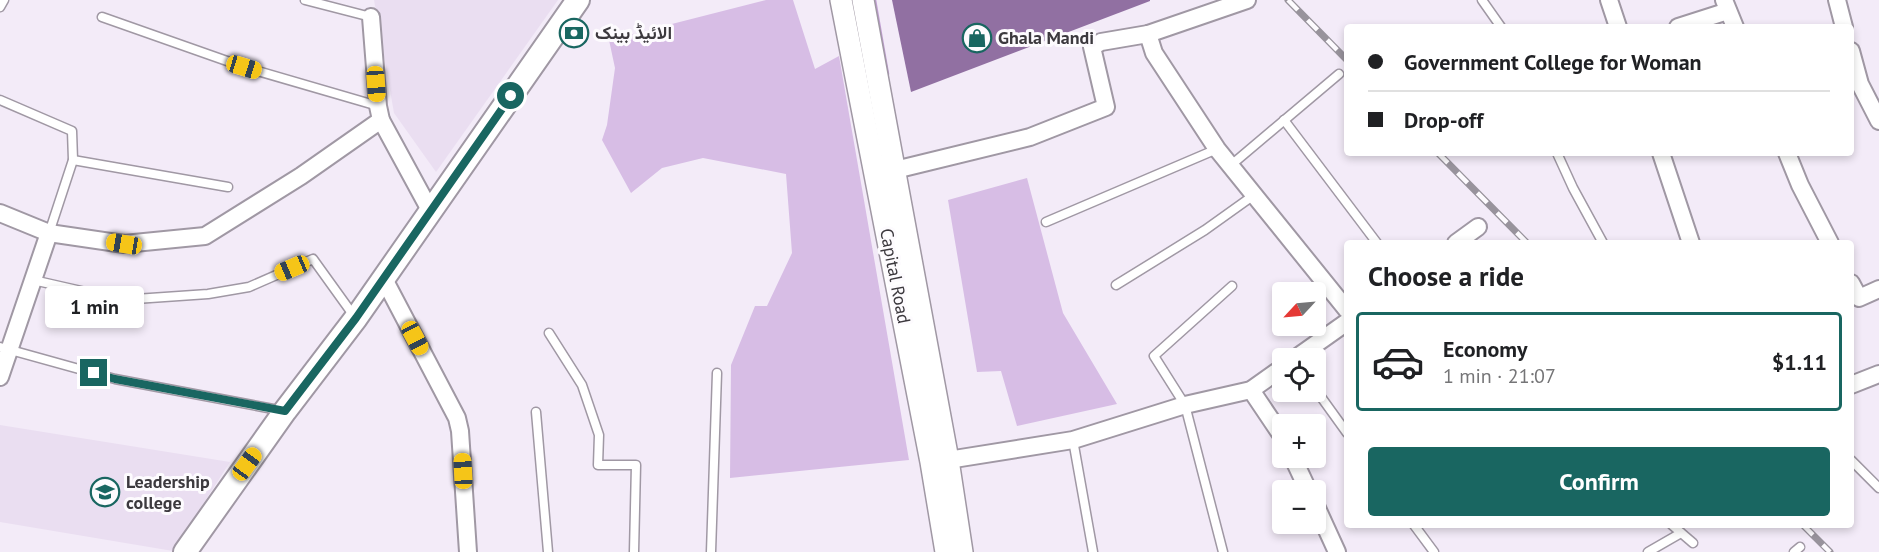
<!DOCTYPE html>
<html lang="en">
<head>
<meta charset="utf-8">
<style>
	:root { --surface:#fff; --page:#f2f2f2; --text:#202124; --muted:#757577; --line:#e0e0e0; --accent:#196661 }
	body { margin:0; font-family:"PT Sans",Vazirmatn,sans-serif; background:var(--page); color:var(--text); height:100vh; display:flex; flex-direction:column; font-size:22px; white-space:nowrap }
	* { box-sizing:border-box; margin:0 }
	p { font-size:20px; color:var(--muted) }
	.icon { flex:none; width:33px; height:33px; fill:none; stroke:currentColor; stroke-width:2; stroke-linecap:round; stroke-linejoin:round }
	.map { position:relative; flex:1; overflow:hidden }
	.side { position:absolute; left:1344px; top:240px; width:510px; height:288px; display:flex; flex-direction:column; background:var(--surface); border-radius:6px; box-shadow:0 3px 9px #0003 }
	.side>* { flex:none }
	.guide { position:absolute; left:1344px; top:24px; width:510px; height:132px; border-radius:6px; box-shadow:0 3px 9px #0003; display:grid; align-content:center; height:132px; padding:0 24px; background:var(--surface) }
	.needle { width:39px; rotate:244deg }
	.tools { position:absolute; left:1272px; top:282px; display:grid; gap:12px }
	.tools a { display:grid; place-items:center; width:54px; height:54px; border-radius:6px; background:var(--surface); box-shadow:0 3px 9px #0003; font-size:30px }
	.end { position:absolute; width:27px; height:27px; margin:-14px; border:8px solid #196661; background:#fff; box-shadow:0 0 0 3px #fff }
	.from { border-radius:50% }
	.bubble { position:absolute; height:42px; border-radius:6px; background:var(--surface); box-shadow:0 3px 9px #0003; font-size:20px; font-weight:800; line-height:42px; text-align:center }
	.car { position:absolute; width:18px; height:36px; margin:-18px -9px; border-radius:8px; box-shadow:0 0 4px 2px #0007; background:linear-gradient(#f5c518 24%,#345 0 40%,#f5c518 0 76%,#345 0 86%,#f5c518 0) }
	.guide b { display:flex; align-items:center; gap:21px; height:57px; font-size:22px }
	.guide b+b { border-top:2px solid var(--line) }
	.guide i { width:15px; height:15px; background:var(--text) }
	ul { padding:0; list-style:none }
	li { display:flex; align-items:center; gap:18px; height:99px; margin:0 12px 9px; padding:0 12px; border:3px solid var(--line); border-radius:6px }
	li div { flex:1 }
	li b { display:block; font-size:22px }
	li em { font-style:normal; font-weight:800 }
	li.current { border-color:var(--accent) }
	li>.icon { width:54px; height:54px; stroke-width:1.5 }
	h2 { padding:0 24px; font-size:27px; line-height:72px }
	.action { display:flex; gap:12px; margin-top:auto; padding:12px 24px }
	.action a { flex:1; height:69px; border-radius:6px; background:var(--accent); color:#fff; font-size:24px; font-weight:800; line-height:69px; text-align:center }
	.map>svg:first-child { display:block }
</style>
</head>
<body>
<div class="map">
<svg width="1879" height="552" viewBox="0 0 1879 552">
	<rect width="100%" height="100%" fill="#f3ebf8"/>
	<g fill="#eadef1">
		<path d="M374,0H558L436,172L394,113Z"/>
		<path d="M0,425L230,462L173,551L0,522Z"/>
	</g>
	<g fill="#d7bde5">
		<path d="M766,0H793L815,69L839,56L909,460L730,478L731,365L755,306H767L792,253L786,174L703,158L662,168L631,193L602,140L607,125L615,68L609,40Z"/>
		<path d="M1027,178L1063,313L1117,404L1017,426L1001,371L977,372L948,200Z"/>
	</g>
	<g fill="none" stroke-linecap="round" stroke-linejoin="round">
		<path stroke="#c19ed3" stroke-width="4.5" d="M874,0L887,74"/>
	</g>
	<path fill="#9170a2" d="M892,0H1150V1L911,92Z"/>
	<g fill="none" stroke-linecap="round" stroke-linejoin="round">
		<g stroke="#a098a4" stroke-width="11">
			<g id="service">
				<path d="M305,0L371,17"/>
				<path d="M1482,0L1501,27"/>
				<path d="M0,7L4,0"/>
				<path d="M102,17L244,67L378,106"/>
				<path d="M0,100L72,131L73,160L49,233"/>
				<path d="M1284,120L1377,243"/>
				<path d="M1557,153L1573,188L1603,243"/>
				<path d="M73,160L228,187"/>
				<path d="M1230,166L1339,74"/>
				<path d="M1046,222L1217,149"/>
				<path d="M33,280L121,300L208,294L249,287L313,259L354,316"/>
				<path d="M1116,285L1205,230L1254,195"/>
				<path d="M549,333L582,385L599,435L598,465H636L634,552"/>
				<path d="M0,347L115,379L284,411"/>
				<path d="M1316,390L1347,433"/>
				<path d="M536,412L548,552"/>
				<path d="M1073,440L1093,552"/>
				<path d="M1851,460L1879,488"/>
				<path d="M1414,525L1434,552"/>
				<path d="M1672,525L1693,543"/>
				<path d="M711,552L717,373"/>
				<path d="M1223,552L1185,405L1154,356L1232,286"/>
				<path d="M1648,552L1681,533"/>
				<path d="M1794,552L1800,547"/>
			</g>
		</g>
		<g stroke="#a098a4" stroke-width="20">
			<g id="minor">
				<path d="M1609,0L1618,27"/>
				<path d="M1724,0L1735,27"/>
				<path d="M1837,0L1844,27"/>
				<path d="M371,17L378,106L381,120L431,212"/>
				<path d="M1678,27L1728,11"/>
				<path d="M1148,34L1154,53L1217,149L1347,310"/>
				<path d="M1851,51L1860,84L1879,121"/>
				<path d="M1661,153L1691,243"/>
				<path d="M1787,153L1800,185L1830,243"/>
				<path d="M895,170L1030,137L1106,107L1092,47L1101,42L1148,34L1247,0"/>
				<path d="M0,213L49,233L124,244L205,236L301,176L381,120"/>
				<path d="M1456,243L1478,227"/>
				<path d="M384,279L457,418L460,431L468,552"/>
				<path d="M1851,283L1859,298L1879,289"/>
				<path d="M1296,358L1347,322"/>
				<path d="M0,377L49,233"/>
				<path d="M1851,385L1879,374"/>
				<path d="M1251,390L1282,436"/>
				<path d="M1293,458L1308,490"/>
				<path d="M948,460L1073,440L1185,405L1251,390L1282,368"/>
				<path d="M1316,506L1337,552"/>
			</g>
		</g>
		<g stroke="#a098a4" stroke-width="24">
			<g id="tertiary">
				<path d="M841,0L931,462L946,552"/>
				<path d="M863,0L948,460L962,552"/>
			</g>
		</g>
		<g stroke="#a098a4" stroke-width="26">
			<path id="secondary" d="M185,552L285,411L356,318L578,0"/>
		</g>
		<use href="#service" stroke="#fff" stroke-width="8"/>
		<use href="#minor" stroke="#fff" stroke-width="16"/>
		<use href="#tertiary" stroke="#fff" stroke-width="21"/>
		<use href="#secondary" stroke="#fff" stroke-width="22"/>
		<g stroke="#98939c" stroke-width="7">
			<g id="rail">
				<path d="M1288,0L1347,60"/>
				<path d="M1438,153L1527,243"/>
				<path d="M1803,525L1830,552"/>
			</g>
		</g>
		<use href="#rail" stroke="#fdfbfe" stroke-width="4.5" stroke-dasharray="14" stroke-linecap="butt"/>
	</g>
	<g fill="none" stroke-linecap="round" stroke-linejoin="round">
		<path stroke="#196661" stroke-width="8" d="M94,373L115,379L285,411L356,318L511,96"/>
	</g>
	<defs>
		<g id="bank-ring" transform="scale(1.5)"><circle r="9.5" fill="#fdfbfe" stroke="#196661" stroke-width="1.5"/><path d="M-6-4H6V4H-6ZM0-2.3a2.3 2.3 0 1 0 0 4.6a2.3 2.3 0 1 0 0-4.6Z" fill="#196661"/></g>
		<g id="shop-ring" transform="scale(1.5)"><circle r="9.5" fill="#fdfbfe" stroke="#196661" stroke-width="1.5"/><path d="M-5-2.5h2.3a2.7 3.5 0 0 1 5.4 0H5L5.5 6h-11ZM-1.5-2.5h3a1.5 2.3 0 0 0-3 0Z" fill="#196661"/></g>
		<g id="university-ring" transform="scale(1.5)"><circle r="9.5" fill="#fdfbfe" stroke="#196661" stroke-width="1.5"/><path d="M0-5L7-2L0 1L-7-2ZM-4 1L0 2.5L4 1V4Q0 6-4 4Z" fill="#196661"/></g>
	</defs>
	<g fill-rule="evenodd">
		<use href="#bank-ring" x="574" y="33"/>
		<use href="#shop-ring" x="977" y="38"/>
		<use href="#university-ring" x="105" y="492"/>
	</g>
	<g text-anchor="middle" stroke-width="6" stroke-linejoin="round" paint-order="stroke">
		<g font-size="18" font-weight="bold" fill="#3c393e" stroke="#fdfbfe" text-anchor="start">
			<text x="595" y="39">الائیڈ بینک</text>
			<text x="998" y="44">Ghala Mandi</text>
			<text x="126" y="488">Leadership<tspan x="126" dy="21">college</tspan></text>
		</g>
		<g font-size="18" fill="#3c393e" stroke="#fdfbfe">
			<text transform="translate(895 276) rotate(79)" y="6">Capital Road</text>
		</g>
	</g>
</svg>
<div class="tools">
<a><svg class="needle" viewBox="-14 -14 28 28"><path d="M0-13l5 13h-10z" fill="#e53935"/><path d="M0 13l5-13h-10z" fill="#757577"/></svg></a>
<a><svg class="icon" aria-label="locate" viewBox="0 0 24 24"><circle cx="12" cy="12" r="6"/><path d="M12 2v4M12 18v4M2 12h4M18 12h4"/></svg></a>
<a>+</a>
<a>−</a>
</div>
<i class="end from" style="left:511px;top:96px"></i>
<i class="end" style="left:94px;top:373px"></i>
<div class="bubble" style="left:45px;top:286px;width:99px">1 min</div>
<i class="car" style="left:244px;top:67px;rotate:107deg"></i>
<i class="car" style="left:376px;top:84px;rotate:176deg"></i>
<i class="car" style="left:124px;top:244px;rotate:279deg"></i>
<i class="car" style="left:292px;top:268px;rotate:247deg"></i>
<i class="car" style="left:415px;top:338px;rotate:152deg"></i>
<i class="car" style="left:247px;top:464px;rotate:36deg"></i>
<i class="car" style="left:463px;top:471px;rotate:357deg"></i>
<div class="guide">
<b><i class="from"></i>Government College for Woman</b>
<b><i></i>Drop-off</b>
</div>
<section class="side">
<h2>Choose a ride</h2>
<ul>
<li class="current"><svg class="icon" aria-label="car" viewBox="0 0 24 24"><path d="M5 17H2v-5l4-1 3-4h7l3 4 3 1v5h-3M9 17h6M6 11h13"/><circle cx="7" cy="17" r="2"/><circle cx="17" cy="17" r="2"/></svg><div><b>Economy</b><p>1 min · 21:07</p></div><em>$1.11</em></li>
</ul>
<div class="action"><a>Confirm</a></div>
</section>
</div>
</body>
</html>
